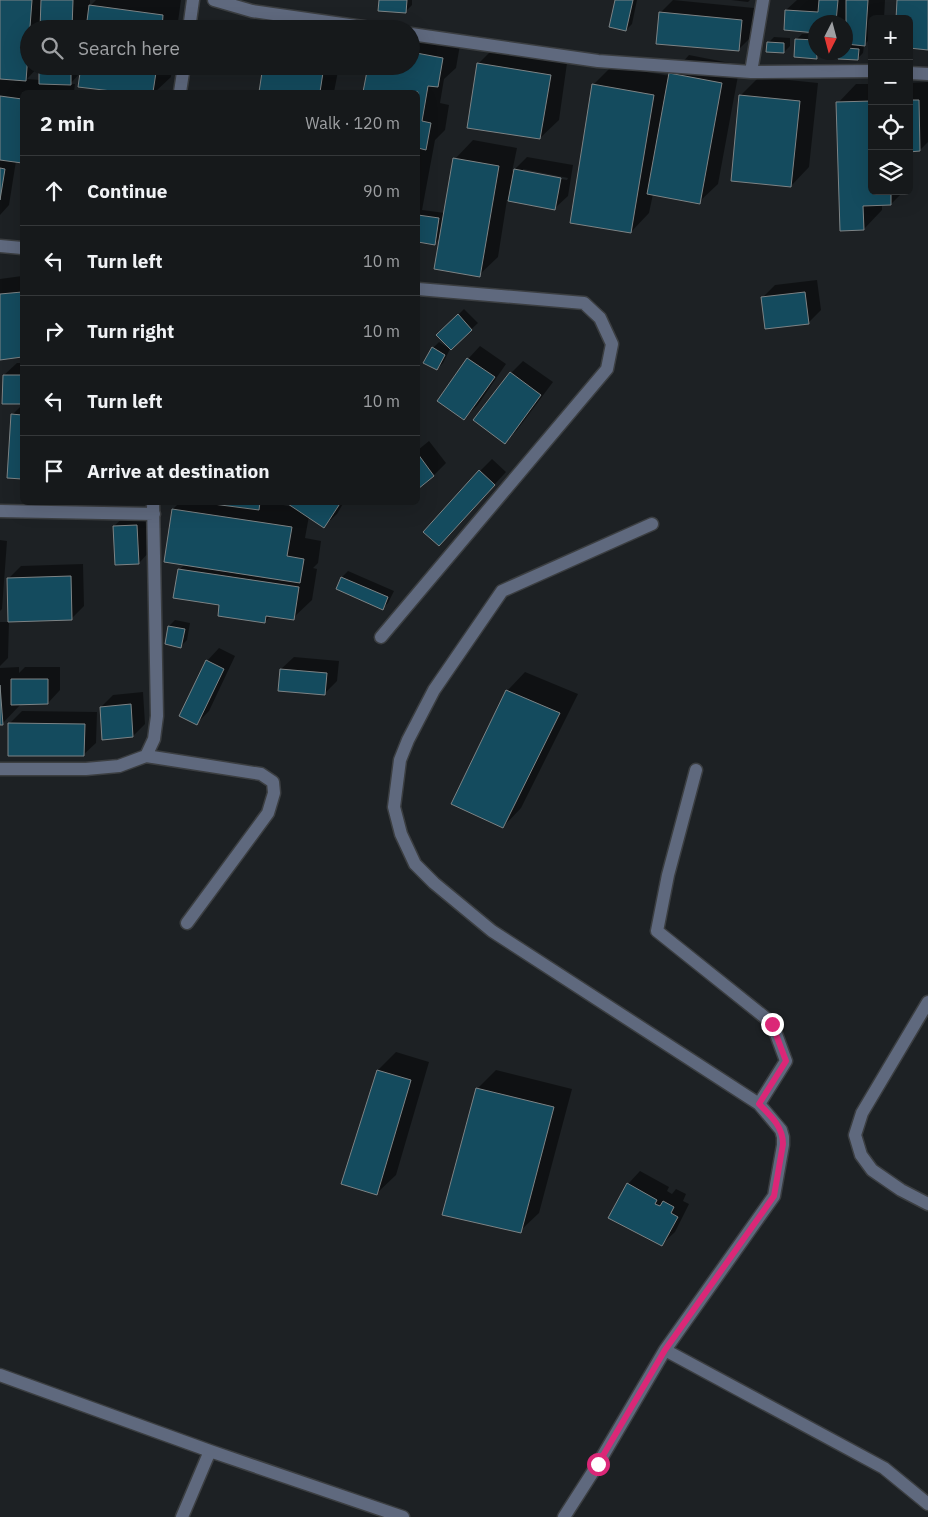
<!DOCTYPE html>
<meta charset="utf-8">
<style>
body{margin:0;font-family:"IBM Plex Sans",sans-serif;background:#1f2224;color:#f1f3f6}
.controls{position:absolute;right:15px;top:15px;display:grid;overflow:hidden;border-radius:8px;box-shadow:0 5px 20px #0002}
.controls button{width:45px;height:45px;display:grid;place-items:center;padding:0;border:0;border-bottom:1px solid #35383a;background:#16191b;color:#f1f3f6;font:25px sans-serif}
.compass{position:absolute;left:808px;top:15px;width:45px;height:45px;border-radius:50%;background:#16191b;box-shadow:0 5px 20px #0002;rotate:186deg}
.stop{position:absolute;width:15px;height:15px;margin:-11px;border:4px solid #db2777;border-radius:50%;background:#fff}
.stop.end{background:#db2777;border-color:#fff;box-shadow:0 1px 5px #0008}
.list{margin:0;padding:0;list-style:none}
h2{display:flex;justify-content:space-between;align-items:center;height:65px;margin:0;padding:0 20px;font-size:21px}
h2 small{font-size:16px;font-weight:400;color:#9ea0a3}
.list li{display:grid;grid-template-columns:32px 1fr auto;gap:15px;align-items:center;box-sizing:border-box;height:70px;padding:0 20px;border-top:1px solid #35383a}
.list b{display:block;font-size:19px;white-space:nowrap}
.list em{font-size:16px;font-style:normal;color:#9ea0a3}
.icon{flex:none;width:28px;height:28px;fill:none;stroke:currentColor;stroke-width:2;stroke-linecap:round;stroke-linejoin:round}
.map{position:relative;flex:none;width:928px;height:1517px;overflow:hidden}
.search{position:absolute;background:#16191b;box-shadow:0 5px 20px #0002;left:20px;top:20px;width:400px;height:55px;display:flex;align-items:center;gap:12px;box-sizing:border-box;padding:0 18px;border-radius:28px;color:#9ea0a3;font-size:19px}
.panel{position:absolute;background:#16191b;box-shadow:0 5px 20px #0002;left:20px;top:90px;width:400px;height:415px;border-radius:8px}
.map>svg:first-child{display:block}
.shadow{fill:#0007;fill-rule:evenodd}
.building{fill:#144b5e;stroke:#7d8385}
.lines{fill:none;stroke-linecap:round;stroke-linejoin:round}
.minor-casing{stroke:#3b3e41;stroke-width:15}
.minor{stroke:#5f697e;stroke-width:12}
.route{stroke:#db2777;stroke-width:6}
</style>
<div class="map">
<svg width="928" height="1517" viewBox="0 0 928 1517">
<rect width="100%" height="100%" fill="#1d2124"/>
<!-- shadow -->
<path class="shadow" d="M0 0H90V6L96 0H181L177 29H29V66H39L27 79 40 80V66H172L171 77 155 92H98L102 89 81 72 70 84H75L74 92H22V161H16L9 205 0 215Z
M380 0H412V5L406 11Z
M616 0H637L632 24 626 30Z
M673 0 754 8 751 37 738 50 660 13Z
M731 0H750L748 2Z
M797 0H885L884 19H872V37L864 45 863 53 857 59 846 52V22H816L786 10Z
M392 27 403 29H389Z
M411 30 461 39 456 68 444 79 440 103 449 105 445 130 435 140 422 210 445 213 455 159 473 140 517 148 512 172 527 157 573 165 568 196 555 208 507 200 498 257 479 275 441 237 435 243 418 241V92H364L369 66H411ZM523 169 568 178 567 180 523 172Z
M802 34H816V52H821L817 57 796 40Z
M774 37 790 38V46L784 52 768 43Z
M497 45 568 56 559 120 540 138 478 64Z
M689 55 740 65 718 184 699 202 653 194 649 213 631 232 593 85 612 66 670 76Z
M265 66H339L334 92H260Z
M759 77 818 83 809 167 791 186 740 96Z
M928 82V142L920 150 909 151V83Z
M856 84H872V191H904L891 204H882V210L864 229 838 103Z
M22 276V356L0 358V279Z
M817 280 821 310 808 323 762 298 775 285Z
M464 309 478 323 450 349 443 363 437 369 433 348 439 342 450 349 438 335Z
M480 346 506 364 477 406 464 418 468 359Z
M523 361 553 382 517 430 505 442 511 373Z
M17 363H22V403H4V375Z
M22 405V478L9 477 12 415Z
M429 441 446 463 434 475 418 487V450Z
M492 459 506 472 451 532 480 471Z
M180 502H266L295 507 291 502H344L337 514 324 526 309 516 305 538 321 541 318 563 313 568 317 569 312 600 293 618 271 615 265 622 221 604 179 570 185 564 173 509Z
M149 513 151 550 139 563 114 526 127 514Z
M0 540 7 541 2 609 0 611Z
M83 564 84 606 71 619 9 621 8 658 0 666V622H9L8 579 21 566Z
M348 571 394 591 388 603 382 609 337 588 342 577Z
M175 620 190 623 187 640 181 646 169 626Z
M219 648 235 656 209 711 197 723 207 661Z
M294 657 339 661 337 681 324 694 281 669Z
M19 667V673L25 667H60V690L48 703 21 704 2 724H0V668Z
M525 672 578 694 521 808 503 827 507 691Z
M143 692 145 724 133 736 101 707 113 695Z
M22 711 97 712 96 743 83 755 9 724Z
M396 1052 429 1062 396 1175 377 1193 343 1183 378 1070Z
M496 1070 572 1089 539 1213 520 1231 477 1089Z
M640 1171 669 1187 667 1191 672 1194 676 1189 686 1194 683 1201 689 1204 675 1232 662 1244 628 1184Z"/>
<!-- building -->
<path class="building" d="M0 0H32L26 81 0 79Z
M41 0H73L72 29H40Z
M379 0H407L406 13 378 11Z
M615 0H633L626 31 609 27Z
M819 0H838L836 22H816V33L784 30 785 10 818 12Z
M846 0H868L865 46 846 44Z
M897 0H928V50L909 48V19H896Z
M89 5 163 15 162 29H86Z
M659 12 742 20 739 51 656 44Z
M795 39 816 40 817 59 794 57Z
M767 42 784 43V53L766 52Z
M846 48 859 49 858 60 838 59V52H846Z
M411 52 443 58 438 87 428 86 422 121 431 123 426 150 418 148V92H363L368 66H411Z
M477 63 551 75 540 139 467 128Z
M39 66H71V85L39 84Z
M81 66H157L153 92H120L78 87Z
M263 66H324L320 92H259Z
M669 73 722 83 700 204 647 194Z
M592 84 654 95 631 233 570 223Z
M739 95 800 101 791 187 731 181Z
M0 96 22 99V163L0 160Z
M909 100H919L920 151 909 152Z
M872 101V191H891V205L863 206 864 230 840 231 836 102Z
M453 158 499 166 480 277 434 269Z
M0 168 5 169 0 200Z
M514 169 561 178 555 210 508 201Z
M418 215 439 218 435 245 418 242Z
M22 292V357L0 360V294Z
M805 292 809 324 765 329 761 297Z
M458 314 472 330 451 350 436 335Z
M432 347 445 355 437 370 423 363Z
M467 358 495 377 464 420 437 401Z
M510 372 541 395 505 444 473 420Z
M3 375H22V404H2Z
M11 414 22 415V479L7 478Z
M418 454 434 476 418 489Z
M479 470 495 485 439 546 423 532Z
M198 502H260L259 510Z
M290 502H341L324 528 288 504Z
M172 509 292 527 287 556 304 559 300 583 164 562Z
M137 525 139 564 115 565 113 526Z
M178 569 299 587 294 620 266 616 265 623 218 616 219 605 173 598Z
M71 576 72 620 8 622 7 578Z
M341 577 388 597 383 610 336 589Z
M168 626 185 629 181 648 165 644Z
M206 660 224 669 197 725 179 716Z
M280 669 327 673 325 695 278 691Z
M11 679H48V704L11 705Z
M0 685 3 725H0Z
M506 690 560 713 503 828 451 804Z
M131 704 133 737 102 740 100 707Z
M8 723 85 724 84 756H8Z
M377 1070 411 1080 377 1195 341 1184Z
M476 1088 554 1107 521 1233 442 1215Z
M627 1183 657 1200 655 1204 660 1206 663 1201 674 1207 671 1213 678 1217 662 1246 608 1218Z"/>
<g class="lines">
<!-- minor casing -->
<g class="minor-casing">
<path id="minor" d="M214 0 252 11 377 29
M189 29 193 0
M411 34 598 61 751 72 872 71
M751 72 763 0
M909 73 928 74
M180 92 184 66
M0 246 22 248
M0 511 154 514
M652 524 502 591 434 690 408 740 400 760 394 807 401 834 415 864 434 883 492 931 759 1104 781 1130 783 1137V1145L774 1196 665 1350 884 1468 928 1504
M381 637 607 369 612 344 600 318 584 303 418 289
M146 756 154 739 157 716 153 502
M0 769H86L119 766 146 756 261 774 273 782 274 793 268 813 187 923
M696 770 668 875 657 931 772 1023 786 1061 759 1104
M928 1002 862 1113 855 1135 861 1155 872 1170 901 1190 928 1204
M0 1375 210 1451 403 1517
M182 1517 210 1451
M564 1517 598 1464 665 1350"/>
</g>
<!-- minor -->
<use href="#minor" class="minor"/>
</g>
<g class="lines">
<!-- route -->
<path class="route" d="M598 1464 665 1350 774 1196 783 1144C783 1127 771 1116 759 1104L786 1061 772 1024"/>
</g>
</svg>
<div class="controls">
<button>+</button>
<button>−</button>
<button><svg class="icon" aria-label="locate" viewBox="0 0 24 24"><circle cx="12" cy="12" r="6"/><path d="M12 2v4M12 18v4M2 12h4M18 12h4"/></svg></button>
<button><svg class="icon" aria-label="layers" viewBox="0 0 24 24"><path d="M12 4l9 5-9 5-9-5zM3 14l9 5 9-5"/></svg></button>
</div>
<svg class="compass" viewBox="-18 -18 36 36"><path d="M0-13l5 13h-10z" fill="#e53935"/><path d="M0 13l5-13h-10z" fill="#9ea0a3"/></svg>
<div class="stop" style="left:598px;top:1464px"></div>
<div class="stop end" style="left:772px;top:1024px"></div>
<div class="search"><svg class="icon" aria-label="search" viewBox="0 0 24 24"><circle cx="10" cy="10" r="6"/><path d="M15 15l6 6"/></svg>Search here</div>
<section class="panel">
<h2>2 min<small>Walk · 120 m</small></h2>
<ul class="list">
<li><svg class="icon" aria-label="ahead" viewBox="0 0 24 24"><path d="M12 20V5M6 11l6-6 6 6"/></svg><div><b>Continue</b></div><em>90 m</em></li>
<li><svg class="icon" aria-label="left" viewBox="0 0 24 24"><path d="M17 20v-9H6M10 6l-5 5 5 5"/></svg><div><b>Turn left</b></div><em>10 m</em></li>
<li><svg class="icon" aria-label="right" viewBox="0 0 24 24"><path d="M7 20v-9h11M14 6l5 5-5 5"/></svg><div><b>Turn right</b></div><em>10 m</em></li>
<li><svg class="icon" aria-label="left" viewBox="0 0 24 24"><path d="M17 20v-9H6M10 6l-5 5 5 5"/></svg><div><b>Turn left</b></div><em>10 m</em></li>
<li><svg class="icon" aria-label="arrive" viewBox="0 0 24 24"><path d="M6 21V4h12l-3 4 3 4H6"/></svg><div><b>Arrive at destination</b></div></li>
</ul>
</section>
</div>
